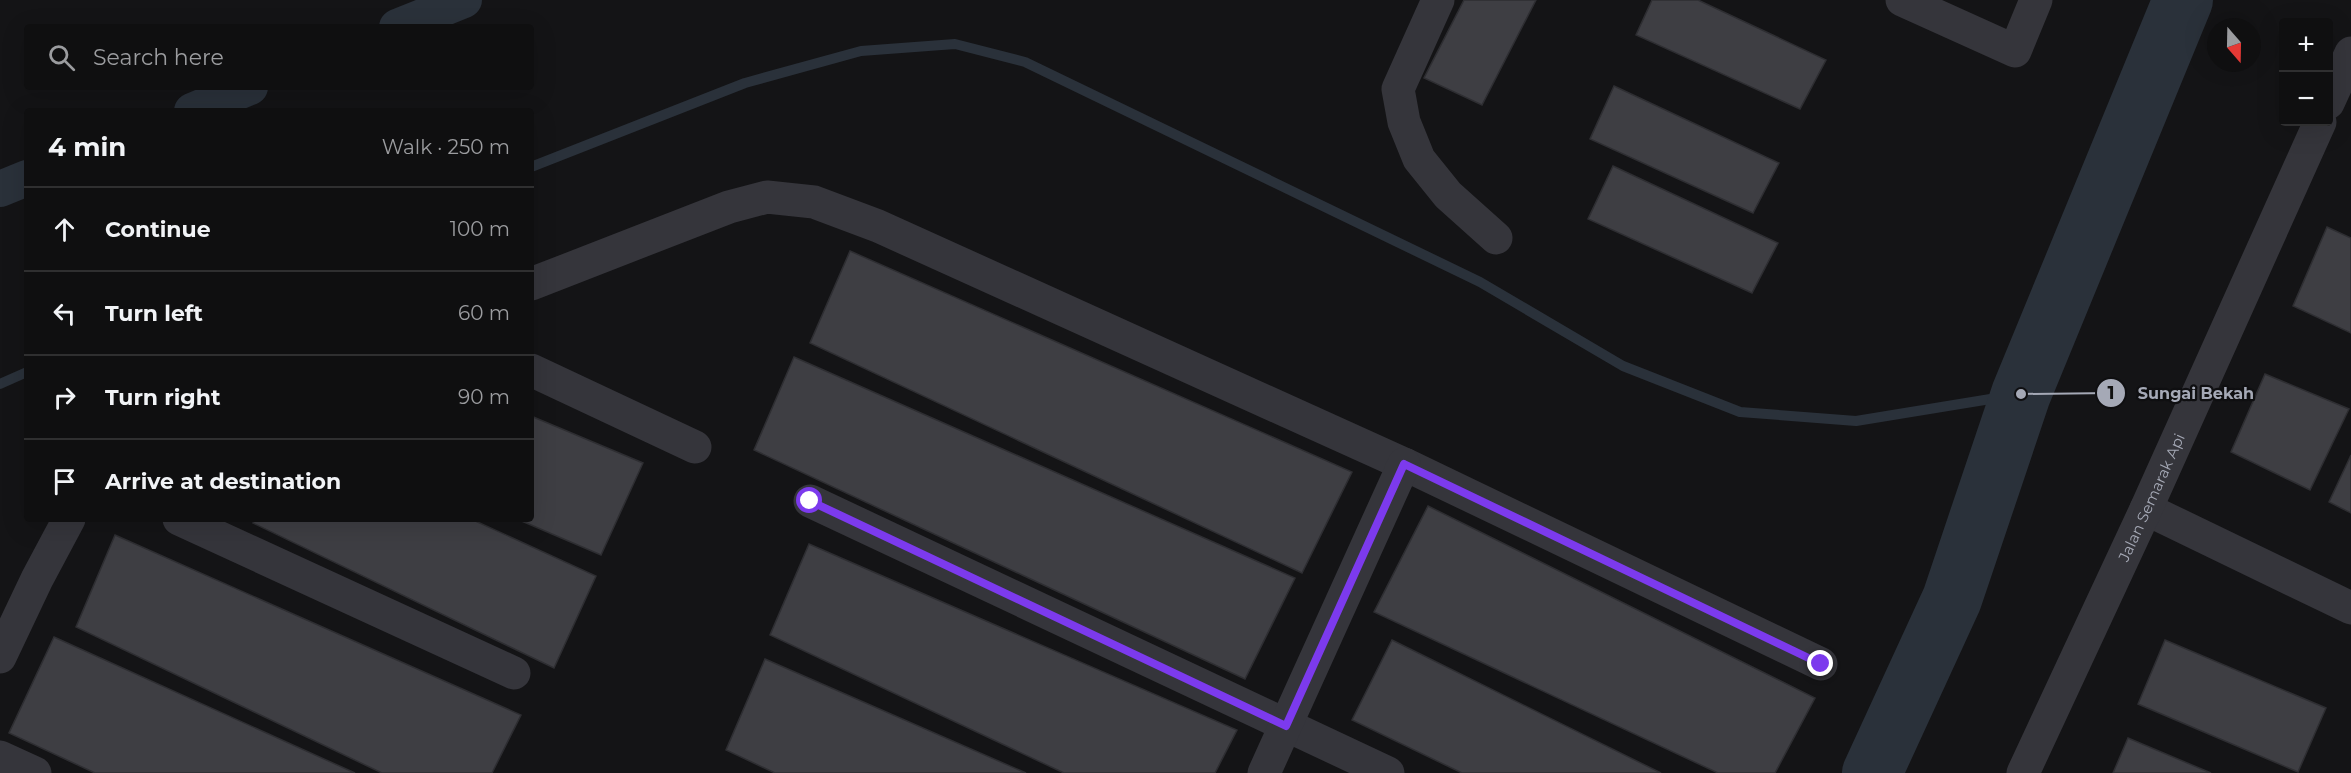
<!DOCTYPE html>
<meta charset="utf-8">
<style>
body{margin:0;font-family:Montserrat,sans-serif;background:#1d1d1e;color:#f1f3f6}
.controls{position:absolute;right:18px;top:18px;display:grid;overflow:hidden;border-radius:6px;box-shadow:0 6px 24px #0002}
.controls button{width:54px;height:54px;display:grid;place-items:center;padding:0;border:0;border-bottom:2px solid #2f2f30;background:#0f0f10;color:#f1f3f6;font:30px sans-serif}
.compass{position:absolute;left:2207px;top:18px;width:54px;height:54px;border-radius:50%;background:#0f0f10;box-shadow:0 6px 24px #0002;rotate:160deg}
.stop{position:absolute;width:18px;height:18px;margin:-14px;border:4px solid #7c3aed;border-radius:50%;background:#fff}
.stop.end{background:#7c3aed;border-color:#fff;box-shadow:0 2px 6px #0008}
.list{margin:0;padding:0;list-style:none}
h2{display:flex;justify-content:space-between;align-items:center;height:78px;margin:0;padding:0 24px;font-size:26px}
h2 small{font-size:20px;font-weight:400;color:#9b9c9f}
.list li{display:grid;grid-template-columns:39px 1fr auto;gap:18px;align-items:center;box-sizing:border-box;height:84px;padding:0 24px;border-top:2px solid #2f2f30}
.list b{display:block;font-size:22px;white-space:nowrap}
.list em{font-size:20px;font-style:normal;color:#9b9c9f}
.icon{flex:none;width:33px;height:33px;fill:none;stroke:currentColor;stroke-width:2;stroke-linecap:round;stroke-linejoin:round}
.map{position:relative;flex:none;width:2351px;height:773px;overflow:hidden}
.search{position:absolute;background:#0f0f10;box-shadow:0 6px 24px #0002;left:24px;top:24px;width:510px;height:66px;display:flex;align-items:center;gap:15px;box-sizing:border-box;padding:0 21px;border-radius:6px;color:#9b9c9f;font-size:22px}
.panel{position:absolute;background:#0f0f10;box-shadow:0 6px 24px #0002;left:24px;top:108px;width:510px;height:414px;border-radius:6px}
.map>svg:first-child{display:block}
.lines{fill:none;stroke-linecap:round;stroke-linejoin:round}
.stream{stroke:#2a313a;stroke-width:10}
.canal{stroke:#2a313a;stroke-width:36}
.river{stroke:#2a313a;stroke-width:60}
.building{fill:#3e3e43;stroke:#2e2e32;stroke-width:1.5}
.minor{stroke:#35353b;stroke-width:33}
.route{stroke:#7c3aed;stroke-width:8}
.labels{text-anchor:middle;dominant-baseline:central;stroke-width:4.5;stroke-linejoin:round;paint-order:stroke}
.street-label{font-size:15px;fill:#a5a9b6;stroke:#0f0f11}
.leader{fill:none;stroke:#a5a9b6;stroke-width:2}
.callout-dot{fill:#a5a9b6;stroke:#0f0f11;stroke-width:2}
.mark-label{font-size:18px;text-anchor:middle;font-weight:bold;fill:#111}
.callout-label{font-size:16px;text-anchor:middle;font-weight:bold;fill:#a5a9b6;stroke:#0f0f11;stroke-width:4.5;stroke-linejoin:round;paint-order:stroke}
</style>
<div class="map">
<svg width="2351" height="773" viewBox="0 0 2351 773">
<rect width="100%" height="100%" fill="#141416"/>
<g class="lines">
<!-- stream -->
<path class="stream" d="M531 167 745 83 861 51 955 44 1025 62 1480 282 1623 366 1740 412 1856 421 2021 394
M0 384 27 372"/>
<!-- canal -->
<path class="canal" d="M397 27 464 0
M192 111 250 87
M0 189 27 178"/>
<!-- river -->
<path class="river" d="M1872 773 1952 599 2021 394 2183 0"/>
</g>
<!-- building -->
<path class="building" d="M1464 0H1536L1482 105 1424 78Z
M1652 0H1698L1826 60 1800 109 1636 35Z
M1614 86 1779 163 1753 213 1590 139Z
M1613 166 1778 243 1752 293 1588 219Z
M2327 227 2351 238V333L2293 306Z
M850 251 1352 472 1302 573 810 343Z
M794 357 1295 578 1245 679 754 450Z
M2265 374 2349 409 2310 490 2231 452Z
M531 416 643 463 601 555 517 519H531Z
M2351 455V513L2329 502Z
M1428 506 1815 698 1775 773H1718L1374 612Z
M255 519H471L596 576 554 668 253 523Z
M115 535 521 715 492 773H382L76 627Z
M809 544 1237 730 1215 773H1064L770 635Z
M54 637 355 773H95L9 733Z
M1392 640 1661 773H1462L1352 720Z
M2165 640 2326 708 2298 772 2138 704Z
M765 659 1026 773H775L726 750Z
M2128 738 2211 773H2113Z"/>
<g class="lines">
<!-- minor -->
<g class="minor">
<path d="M1438 0 1398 89 1404 122 1419 159 1448 195 1496 238"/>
<path d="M1902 0 2015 51 2036 0"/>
<path d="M2328 103 2351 53"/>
<path d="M531 284 729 207 767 197 814 202 878 226 1404 464 1821 664"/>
<path d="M531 370 695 447"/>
<path d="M810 501 1388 773"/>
<path d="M2146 509 2351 608"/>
<path d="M179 519 514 673"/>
<path d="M0 657 37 579 69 519"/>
<path d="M0 757 35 773"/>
<path d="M1264 773 1404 464"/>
<path id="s1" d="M2023 773 2146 509 2320 122"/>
</g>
</g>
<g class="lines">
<!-- route -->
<path class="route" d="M810 501 1286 726 1404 464 1821 664"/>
</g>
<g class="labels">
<!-- street labels -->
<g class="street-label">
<text stroke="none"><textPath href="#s1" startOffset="304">Jalan Semarak Api</textPath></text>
</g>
</g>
<!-- callouts -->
<path class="leader" d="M2021 394L2111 393"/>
<g class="callout-dot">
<circle cx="2021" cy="394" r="6"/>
<circle cx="2111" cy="393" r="15"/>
</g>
<g class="mark-label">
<text x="2111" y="399">1</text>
</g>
<g class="callout-label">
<text x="2196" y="399">Sungai Bekah</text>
</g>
</svg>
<div class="controls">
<button>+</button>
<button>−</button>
</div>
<svg class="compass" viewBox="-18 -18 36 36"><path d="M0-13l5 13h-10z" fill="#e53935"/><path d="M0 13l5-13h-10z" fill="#9b9c9f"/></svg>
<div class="stop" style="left:810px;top:501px"></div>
<div class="stop end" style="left:1821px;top:664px"></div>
<div class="search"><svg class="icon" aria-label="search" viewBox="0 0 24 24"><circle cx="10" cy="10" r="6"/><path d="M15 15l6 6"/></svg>Search here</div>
<section class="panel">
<h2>4 min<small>Walk · 250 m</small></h2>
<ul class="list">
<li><svg class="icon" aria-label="ahead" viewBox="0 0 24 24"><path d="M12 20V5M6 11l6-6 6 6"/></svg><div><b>Continue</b></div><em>100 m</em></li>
<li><svg class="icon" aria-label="left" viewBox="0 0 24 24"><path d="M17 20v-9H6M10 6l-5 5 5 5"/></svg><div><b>Turn left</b></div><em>60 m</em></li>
<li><svg class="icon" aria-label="right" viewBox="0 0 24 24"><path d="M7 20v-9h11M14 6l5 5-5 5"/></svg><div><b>Turn right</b></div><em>90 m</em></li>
<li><svg class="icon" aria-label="arrive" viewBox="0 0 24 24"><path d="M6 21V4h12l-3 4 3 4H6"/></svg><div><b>Arrive at destination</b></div></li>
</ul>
</section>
</div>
